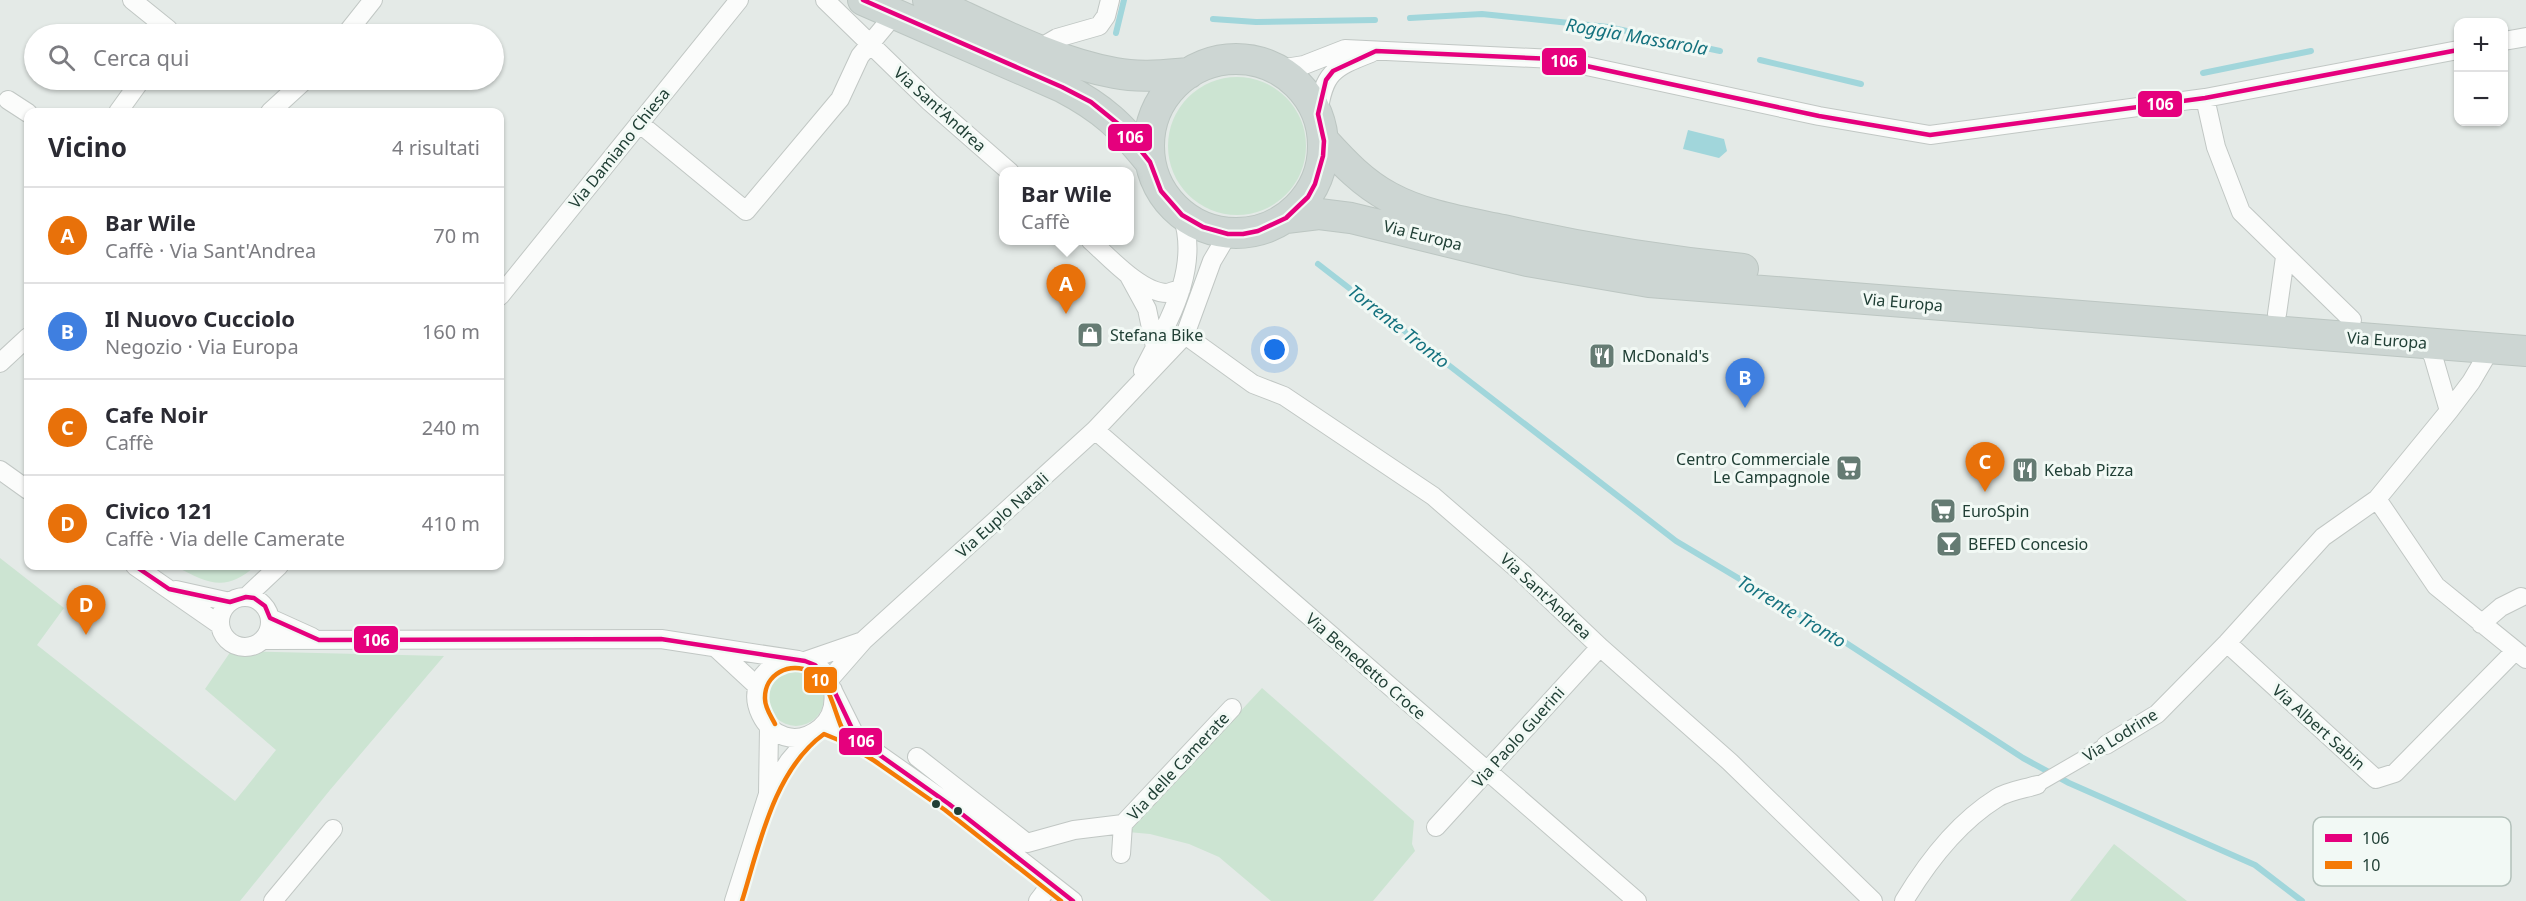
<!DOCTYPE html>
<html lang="it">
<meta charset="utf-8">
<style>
body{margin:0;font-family:"Noto Sans",sans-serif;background:#f2f2f3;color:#2b2b33}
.controls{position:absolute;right:18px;top:18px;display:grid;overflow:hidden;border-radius:12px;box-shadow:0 2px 4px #0004}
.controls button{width:54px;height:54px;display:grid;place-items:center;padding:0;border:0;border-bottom:2px solid #e1e1e2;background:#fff;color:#2b2b33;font:30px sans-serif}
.you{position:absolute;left:1275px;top:350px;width:21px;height:21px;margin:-15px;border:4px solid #fff;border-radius:50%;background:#1a73e8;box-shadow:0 0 0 9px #1a73e833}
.badge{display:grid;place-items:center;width:39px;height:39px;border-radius:50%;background:#657b73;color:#fff;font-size:20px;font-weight:700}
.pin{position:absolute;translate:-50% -50px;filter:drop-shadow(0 2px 3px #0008)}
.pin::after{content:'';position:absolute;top:32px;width:21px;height:18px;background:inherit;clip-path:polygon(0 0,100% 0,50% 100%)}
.popup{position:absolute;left:999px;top:167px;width:135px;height:78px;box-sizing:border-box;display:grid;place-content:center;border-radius:12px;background:#fff;filter:drop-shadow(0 2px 4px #0005);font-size:20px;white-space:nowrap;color:#7c7c81}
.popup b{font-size:22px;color:#2b2b33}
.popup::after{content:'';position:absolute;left:50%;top:100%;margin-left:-12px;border:12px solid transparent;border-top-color:#fff}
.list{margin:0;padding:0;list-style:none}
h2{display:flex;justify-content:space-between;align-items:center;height:78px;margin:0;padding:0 24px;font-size:26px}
h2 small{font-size:20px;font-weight:400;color:#7c7c81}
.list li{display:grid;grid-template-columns:39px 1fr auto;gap:18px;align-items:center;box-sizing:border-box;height:96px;padding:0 24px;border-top:2px solid #e1e1e2}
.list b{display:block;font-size:22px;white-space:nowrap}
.list p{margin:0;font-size:20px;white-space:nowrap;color:#7c7c81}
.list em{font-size:20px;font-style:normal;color:#7c7c81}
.icon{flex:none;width:33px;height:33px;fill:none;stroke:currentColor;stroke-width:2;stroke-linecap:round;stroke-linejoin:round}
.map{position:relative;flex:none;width:2526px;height:901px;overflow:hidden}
.search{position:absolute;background:#fff;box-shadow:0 2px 4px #0004;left:24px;top:24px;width:480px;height:66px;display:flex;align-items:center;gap:15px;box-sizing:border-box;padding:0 21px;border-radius:33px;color:#7c7c81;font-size:22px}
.panel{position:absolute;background:#fff;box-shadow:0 2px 4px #0004;left:24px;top:108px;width:480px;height:462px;border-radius:12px}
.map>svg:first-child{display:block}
.green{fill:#cce4d2}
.water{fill:#a1d6db}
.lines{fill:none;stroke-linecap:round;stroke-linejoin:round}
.stream{stroke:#a1d6db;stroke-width:6}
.pedestrian-casing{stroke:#c1c7c4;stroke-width:16}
.minor-casing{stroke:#c1c7c4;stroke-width:20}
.primary-casing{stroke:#bcc6c2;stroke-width:32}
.pedestrian{stroke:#fbfcfb;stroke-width:14}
.minor{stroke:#fbfcfb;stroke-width:18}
.primary{stroke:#cdd6d3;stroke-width:30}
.bus-1-casing{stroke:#f2f9f5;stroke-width:9}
.bus-2-casing{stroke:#f2f9f5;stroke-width:9}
.bus-1{stroke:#e5007d;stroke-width:4.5}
.bus-2{stroke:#f47a06;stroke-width:4.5}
.bus-dot{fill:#203f35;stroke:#f2f9f5;stroke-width:2}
.labels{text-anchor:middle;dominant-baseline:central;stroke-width:6;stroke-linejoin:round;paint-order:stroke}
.street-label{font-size:16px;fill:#203f35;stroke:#f2f9f5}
.poi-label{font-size:16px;fill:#203f35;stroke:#f2f9f5;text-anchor:start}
.water-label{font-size:18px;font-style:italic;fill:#15727f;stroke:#f2f9f5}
.key{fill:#f2f9f5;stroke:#b3c1bb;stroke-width:1.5}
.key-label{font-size:16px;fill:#203f35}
.line-badge{stroke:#f2f9f5;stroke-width:2}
.badge-label{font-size:16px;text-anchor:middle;font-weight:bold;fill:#fff}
</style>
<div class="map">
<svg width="2526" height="901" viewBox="0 0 2526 901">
<rect width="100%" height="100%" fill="#e4eae7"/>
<!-- green -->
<path class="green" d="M1168 146a69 69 0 1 1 138 0a69 69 0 1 1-138 0Z
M0 558 64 608 37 645 235 801 276 750 205 689 231 651 444 656 330 790 240 901H0Z
M175 566H255C226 593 207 583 175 566Z
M768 698a28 28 0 1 1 56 0a28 28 0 1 1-56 0Z
M1262 688 1414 821 1412 844 1415 851 1373 901H1271L1219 857 1189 844 1150 834 1128 832Z
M2114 844 2187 901H2070Z"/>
<!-- water -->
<path class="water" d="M1688 130 1724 139 1727 151 1719 158 1683 149Z"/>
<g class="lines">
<!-- stream -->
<path class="stream" d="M1410 18 1482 14 1608 27 1720 51
M1213 19 1256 22 1375 20
M1116 33 1124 0
M1760 60 1861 84
M2203 73 2311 51
M1318 264 1676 541 1837 637 2023 758 2069 783 2255 865 2302 901"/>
<!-- pedestrian casing -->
<g class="pedestrian-casing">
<path id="pedestrian" d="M2037 785 2106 745"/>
</g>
<!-- minor casing -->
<g class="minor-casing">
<path id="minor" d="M132 0 168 29 166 34
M825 0 930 102 1010 172
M346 34 373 0
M2504 41 2526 37
M1038 49 1057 38 1099 26 1106 16 1110 0
M1279 69 1304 65 1345 49 1554 59 1819 116 1930 135 2205 98 2458 50
M2205 98 2216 147 2241 212 2352 320
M8 100 28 113
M118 112 141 80
M270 112 305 80
M1318 114C1324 73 1332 68 1371 53
M639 123 746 211 840 99 860 56 894 15
M1090 240C1108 256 1141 293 1167 293 1171 292 1176 290 1181 289
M1129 276 1147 309 1155 347
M500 296 739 0
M2277 314 2285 257
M1185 335 1253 384 1284 396 1433 496 1522 573 1600 647 1730 762 1873 901
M2425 343 2433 356 2449 411
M0 363 28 337
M1143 371C1167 323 1201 270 1182 215
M1095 430 1637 901
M0 470 28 490
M2377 499 2436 586 2526 659
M135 566 220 625
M176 590 230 602
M246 597 279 566
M220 622a25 25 0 1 1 50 0a25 25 0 1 1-50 0Z
M270 618 312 637
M2481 624 2501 607 2521 597
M262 640 661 639 798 660 815 665 823 671 857 739
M2227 643 2376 779 2395 773 2515 651
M717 649 758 687
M790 660C722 675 770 768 820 728 832 718 835 704 833 690
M805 661 860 642
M829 680 864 640 1095 430 1185 335 1212 261 1228 234
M823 726 857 739 949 804 1073 901
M2106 745 2157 714 2227 643 2323 537 2377 499 2449 411 2471 382 2491 348
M917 757 1027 843 1074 830 1123 824 1232 708
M768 794 769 728
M1436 827 1600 647
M1121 854 1123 824
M273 901 333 829
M734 901 768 794 789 761 813 733
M1038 901 1051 884
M1904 901C1928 861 1957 823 1997 798 2008 791 2024 789 2037 785"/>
</g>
<!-- primary casing -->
<g class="primary-casing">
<path id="primary" d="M863 0 1062 87C1104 109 1121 126 1150 162
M928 0C988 27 1050 61 1115 73 1140 78 1164 75 1189 73
M1149 146a87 87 0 1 1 174 0a87 87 0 1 1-174 0Z
M1324 141C1344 163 1363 183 1389 197 1424 216 1465 222 1503 230 1583 248 1662 261 1743 269
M1286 218 1319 214 1351 218 1527 261 1649 282 2526 351"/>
</g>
<!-- pedestrian -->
<use href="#pedestrian" class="pedestrian"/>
<!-- minor -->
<use href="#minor" class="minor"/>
<!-- primary -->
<use href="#primary" class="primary"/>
<!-- bus-1 casing -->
<g class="bus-1-casing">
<path id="bus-1" d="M863 0 1062 87 1091 102 1122 127 1150 162 1161 191 1182 215 1203 227 1228 234H1243L1258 231 1286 218 1308 197 1315 184 1323 156 1324 141 1318 114 1326 80 1333 71 1376 51 1554 59 1819 116 1930 135 2205 98 2458 50
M135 566 169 589 230 602 246 597 254 598 265 606 270 618 319 640 661 639 805 661 815 665 829 680 857 739 949 804 1073 901"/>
</g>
<!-- bus-2 casing -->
<g class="bus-2-casing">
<path id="bus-2" d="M775 724C771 716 765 708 765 699 764 674 790 661 811 672 835 685 834 724 851 744 858 752 869 757 878 763
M742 901C759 846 774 770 824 734L853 746 945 810 1061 901"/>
</g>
<!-- bus-1 -->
<use href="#bus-1" class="bus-1"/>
<!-- bus-2 -->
<use href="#bus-2" class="bus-2"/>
</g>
<!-- icons -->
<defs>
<g id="shop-square" transform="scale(1.35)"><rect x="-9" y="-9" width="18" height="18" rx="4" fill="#657b73" stroke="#f2f9f5"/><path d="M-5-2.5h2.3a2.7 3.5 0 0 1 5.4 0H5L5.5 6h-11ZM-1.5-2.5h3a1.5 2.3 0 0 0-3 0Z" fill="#fff"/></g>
<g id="restaurant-square" transform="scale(1.35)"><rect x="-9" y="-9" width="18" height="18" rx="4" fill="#657b73" stroke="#f2f9f5"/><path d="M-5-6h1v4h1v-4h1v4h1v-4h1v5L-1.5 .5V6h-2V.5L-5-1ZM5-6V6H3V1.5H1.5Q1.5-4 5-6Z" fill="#fff"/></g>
<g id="supermarket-square" transform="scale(1.35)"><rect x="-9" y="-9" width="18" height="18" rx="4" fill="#657b73" stroke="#f2f9f5"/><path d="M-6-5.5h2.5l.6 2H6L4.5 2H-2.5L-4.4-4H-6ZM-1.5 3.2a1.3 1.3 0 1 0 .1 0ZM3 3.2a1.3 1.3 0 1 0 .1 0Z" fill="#fff"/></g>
<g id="bar-square" transform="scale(1.35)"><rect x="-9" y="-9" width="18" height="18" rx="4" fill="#657b73" stroke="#f2f9f5"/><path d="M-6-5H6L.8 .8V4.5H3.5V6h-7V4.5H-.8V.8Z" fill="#fff"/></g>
</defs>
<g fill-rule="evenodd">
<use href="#shop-square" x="1090" y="335"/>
<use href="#restaurant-square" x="1602" y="356"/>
<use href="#supermarket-square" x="1849" y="468"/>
<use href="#restaurant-square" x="2025" y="470"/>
<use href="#supermarket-square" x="1943" y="511"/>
<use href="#bar-square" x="1949" y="544"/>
</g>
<!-- markers -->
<g class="bus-dot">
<circle cx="936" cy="804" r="5"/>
<circle cx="958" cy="811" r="5"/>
</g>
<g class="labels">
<!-- street labels -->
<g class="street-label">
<text transform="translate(940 109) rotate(42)">Via Sant'Andrea</text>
<text transform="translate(619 148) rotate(-51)">Via Damiano Chiesa</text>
<text transform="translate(1423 235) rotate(14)">Via Europa</text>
<text transform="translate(1903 302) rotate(5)">Via Europa</text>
<text transform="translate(2387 340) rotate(4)">Via Europa</text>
<text transform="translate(1002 515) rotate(-42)">Via Euplo Natali</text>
<text transform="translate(1546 596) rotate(43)">Via Sant'Andrea</text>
<text transform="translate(1366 666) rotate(41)">Via Benedetto Croce</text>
<text transform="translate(2319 727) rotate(42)">Via Albert Sabin</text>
<text transform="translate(2120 735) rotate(-32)">Via Lodrine</text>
<text transform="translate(1518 737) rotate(-48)">Via Paolo Guerini</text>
<text transform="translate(1178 766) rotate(-47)">Via delle Camerate</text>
</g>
<!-- poi labels -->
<g class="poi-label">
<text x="1110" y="335">Stefana Bike</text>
<text x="1622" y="356">McDonald's</text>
<text x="1830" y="459" text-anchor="end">Centro Commerciale<tspan x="1830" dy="18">Le Campagnole</tspan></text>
<text x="2044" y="470">Kebab Pizza</text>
<text x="1962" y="511">EuroSpin</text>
<text x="1968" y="544">BEFED Concesio</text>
</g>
<!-- water labels -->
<g class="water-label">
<text transform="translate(1637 36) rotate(10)">Roggia Massarola</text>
<text transform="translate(1399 326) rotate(38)">Torrente Tronto</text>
<text transform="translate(1792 611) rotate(31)">Torrente Tronto</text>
</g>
</g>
<!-- legend -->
<rect x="2313" y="817" width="198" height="69" rx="9" class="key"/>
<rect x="2325" y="834" width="27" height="8" fill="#e5007d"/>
<rect x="2325" y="861" width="27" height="8" fill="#f47a06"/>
<g class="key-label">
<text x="2362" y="844">106</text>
<text x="2362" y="871">10</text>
</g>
<g class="line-badge">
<rect x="1541" y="47" width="46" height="29" rx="6" fill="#e5007d"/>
<rect x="2137" y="90" width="46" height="28" rx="6" fill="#e5007d"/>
<rect x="1107" y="123" width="46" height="29" rx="6" fill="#e5007d"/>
<rect x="353" y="625" width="46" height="29" rx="6" fill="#e5007d"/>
<rect x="803" y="666" width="35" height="28" rx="6" fill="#f47a06"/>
<rect x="838" y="727" width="45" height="29" rx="6" fill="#e5007d"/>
</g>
<g class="badge-label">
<text x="1564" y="67">106</text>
<text x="2160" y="110">106</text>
<text x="1130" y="143">106</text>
<text x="376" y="646">106</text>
<text x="820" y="686">10</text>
<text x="861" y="747">106</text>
</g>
</svg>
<div class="controls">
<button>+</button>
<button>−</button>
</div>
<div class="you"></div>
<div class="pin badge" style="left:1066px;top:314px;background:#e8710a">A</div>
<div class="popup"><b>Bar Wile</b>Caffè</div>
<div class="pin badge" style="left:1745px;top:408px;background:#3f7fe0">B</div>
<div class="pin badge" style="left:1985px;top:492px;background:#e8710a">C</div>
<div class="pin badge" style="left:86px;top:635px;background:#e8710a">D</div>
<div class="search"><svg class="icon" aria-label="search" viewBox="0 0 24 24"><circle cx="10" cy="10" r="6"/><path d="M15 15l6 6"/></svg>Cerca qui</div>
<section class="panel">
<h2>Vicino<small>4 risultati</small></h2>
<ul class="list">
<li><span class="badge" style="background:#e8710a">A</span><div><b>Bar Wile</b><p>Caffè · Via Sant'Andrea</p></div><em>70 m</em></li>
<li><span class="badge" style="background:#3f7fe0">B</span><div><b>Il Nuovo Cucciolo</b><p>Negozio · Via Europa</p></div><em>160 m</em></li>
<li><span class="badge" style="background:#e8710a">C</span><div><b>Cafe Noir</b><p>Caffè</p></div><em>240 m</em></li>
<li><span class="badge" style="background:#e8710a">D</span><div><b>Civico 121</b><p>Caffè · Via delle Camerate</p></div><em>410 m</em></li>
</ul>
</section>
</div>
